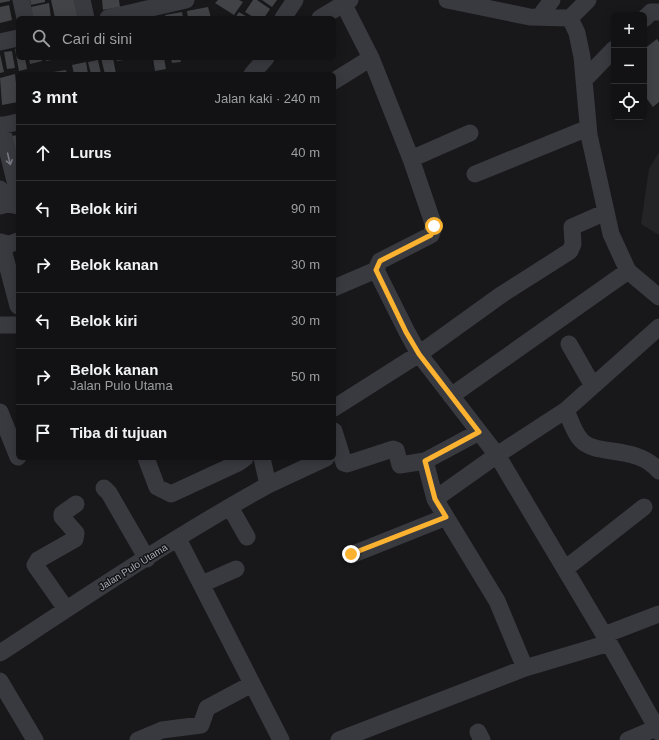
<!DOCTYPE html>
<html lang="id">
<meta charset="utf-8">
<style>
body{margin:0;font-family:Helvetica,sans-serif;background:#1b1b1d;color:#f1f3f6}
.controls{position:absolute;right:12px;top:12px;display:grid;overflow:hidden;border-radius:6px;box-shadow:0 2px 10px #0003}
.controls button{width:36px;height:36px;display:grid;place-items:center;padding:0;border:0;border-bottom:1px solid #313234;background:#121214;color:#f1f3f6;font:20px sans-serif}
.stop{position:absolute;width:12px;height:12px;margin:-9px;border:3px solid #fab230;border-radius:50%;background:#fff}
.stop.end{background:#fab230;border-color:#fff;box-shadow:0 1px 4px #0008}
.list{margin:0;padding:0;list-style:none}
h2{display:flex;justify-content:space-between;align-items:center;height:52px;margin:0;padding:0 16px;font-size:17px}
h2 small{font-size:13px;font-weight:400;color:#9c9ea0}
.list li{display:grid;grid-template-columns:26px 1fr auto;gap:12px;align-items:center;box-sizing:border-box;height:56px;padding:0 16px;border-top:1px solid #313234}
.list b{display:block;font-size:15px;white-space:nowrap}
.list p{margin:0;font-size:13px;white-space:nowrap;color:#9c9ea0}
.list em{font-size:13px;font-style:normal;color:#9c9ea0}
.icon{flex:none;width:22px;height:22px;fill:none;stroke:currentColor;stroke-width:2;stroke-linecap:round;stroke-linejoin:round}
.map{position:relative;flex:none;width:659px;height:740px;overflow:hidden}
.search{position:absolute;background:#121214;box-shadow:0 2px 10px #0003;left:16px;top:16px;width:320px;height:44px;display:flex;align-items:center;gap:10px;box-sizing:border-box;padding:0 14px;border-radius:6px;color:#9c9ea0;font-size:15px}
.panel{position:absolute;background:#121214;box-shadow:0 2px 10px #0003;left:16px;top:72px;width:320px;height:388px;border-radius:6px}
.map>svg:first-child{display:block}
.built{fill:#242427}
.building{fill:#424347}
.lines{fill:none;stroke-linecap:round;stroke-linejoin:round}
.minor{stroke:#393a3f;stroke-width:17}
.oneway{stroke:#777a83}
.route{stroke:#fab230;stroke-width:5}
.labels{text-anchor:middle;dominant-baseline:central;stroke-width:3;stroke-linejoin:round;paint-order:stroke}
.street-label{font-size:10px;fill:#aaafba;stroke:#131315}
</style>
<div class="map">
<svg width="659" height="740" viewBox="0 0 659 740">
<rect width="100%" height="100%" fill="#18181a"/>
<!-- built -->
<path class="built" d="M659 152V235L641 224 649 169Z"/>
<!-- building -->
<path class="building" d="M0 0H10V1L0 3Z
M30 0H45V2L31 5Z
M51 0H75L79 16 55 18Z
M102 0H119L120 7 103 10Z
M218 0H239L243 2 234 15 215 3Z
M253 0H257L270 9 264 18H255L245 12Z
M262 0H277L272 7Z
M49 3 51 18H33L31 7Z
M9 5 12 20 0 23V7Z
M208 7 211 18H188L187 11Z
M182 12 183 18H166L165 15Z
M239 12 249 18H235Z
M657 39 659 42V102L653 107 644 95V49Z
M18 48V58H25L27 69 19 71 15 49Z
M12 51 15 68 7 69 4 52Z
M0 54 4 72 0 73Z
M29 58H42V61L30 64Z
M46 58H58V59L46 61Z
M101 58H113L116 74H105Z
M116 58H130L131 59 117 61Z
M153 58H164L166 69 155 71Z
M171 58H180L181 62 172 63Z
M98 60 101 74H91L88 62Z
M86 62 88 74H74L72 65Z
M66 70 67 74H53V72Z
M15 74 18 102 2 105 0 78Z
M18 135V154L14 155 11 136Z"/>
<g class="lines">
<!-- minor -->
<path class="minor" d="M21 0 25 18
M82 0 86 18
M447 0 530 17 570 18 588 0
M343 3 371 58 411 159 434 226 431 235 380 261 376 270 407 332 419 354 497 455 609 643 659 732
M540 16 552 0
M108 18 186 0
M283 18 295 0
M320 18 350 0
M570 18 577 33 582 57 589 135 611 234 628 271 659 297
M644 19 651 12H659
M0 42 18 38
M252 74 266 58
M584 80 614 49
M334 81 371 58
M1 125 18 193
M0 126 18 122
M411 159 470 133
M475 174 588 128
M0 189 4 205
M0 206 8 204 18 206
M0 242 10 244 18 241
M1 242 18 306
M334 288 376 270
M0 325H18
M569 344 593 386
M451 396 628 271
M334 408 419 354 501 295 570 251 573 244 572 227 606 212
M566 410C570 419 574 433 581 440 596 457 636 444 659 471
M0 412 18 457
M334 431 344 463 347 464 393 449 396 450 400 465 425 461
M146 458 157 487 171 494 238 463 245 458
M262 458 268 485 326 458
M104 488 109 493 147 559
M435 499 425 461 479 432
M230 507 247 537
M178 539 281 740
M351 555 446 517
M565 569 644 507
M202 584 236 569
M66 609 35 565 38 560 75 539 76 533 62 517V514L76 504
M604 635 659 614
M609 643 525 668 497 601 435 499 497 455 566 410 659 327
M0 653C88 595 176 536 268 485
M0 681 35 740
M478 732 482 740
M138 740 162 730 201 725 207 708 252 684
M339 740 525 668
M628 740 656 728"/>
</g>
<!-- one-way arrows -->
<defs><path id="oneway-shaft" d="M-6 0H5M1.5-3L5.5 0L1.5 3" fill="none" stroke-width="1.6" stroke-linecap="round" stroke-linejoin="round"/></defs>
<use class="oneway" href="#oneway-shaft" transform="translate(9 159) rotate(76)"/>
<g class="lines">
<!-- route -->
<path class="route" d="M351 554 446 517 435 499 425 461 479 432 419 354 406 332 376 270 380 261 431 235 434 226"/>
</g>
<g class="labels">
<!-- street labels -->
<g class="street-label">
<text transform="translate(133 567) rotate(-32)">Jalan Pulo Utama</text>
</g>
</g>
</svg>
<div class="controls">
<button>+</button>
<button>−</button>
<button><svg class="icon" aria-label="locate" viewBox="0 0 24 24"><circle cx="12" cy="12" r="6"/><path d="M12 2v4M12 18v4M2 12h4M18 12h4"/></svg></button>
</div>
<div class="stop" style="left:434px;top:226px"></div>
<div class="stop end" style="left:351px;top:554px"></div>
<div class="search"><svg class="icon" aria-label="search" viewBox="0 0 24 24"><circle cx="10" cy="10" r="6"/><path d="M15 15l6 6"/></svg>Cari di sini</div>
<section class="panel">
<h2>3 mnt<small>Jalan kaki · 240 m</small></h2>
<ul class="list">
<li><svg class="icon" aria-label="ahead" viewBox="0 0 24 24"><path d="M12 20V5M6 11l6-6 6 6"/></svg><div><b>Lurus</b></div><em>40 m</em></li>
<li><svg class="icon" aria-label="left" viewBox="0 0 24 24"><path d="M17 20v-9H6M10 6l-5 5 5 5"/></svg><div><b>Belok kiri</b></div><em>90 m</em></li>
<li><svg class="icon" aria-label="right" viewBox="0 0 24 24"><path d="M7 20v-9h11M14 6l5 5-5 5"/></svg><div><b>Belok kanan</b></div><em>30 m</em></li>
<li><svg class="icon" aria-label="left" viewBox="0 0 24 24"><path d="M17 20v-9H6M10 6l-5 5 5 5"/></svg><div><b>Belok kiri</b></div><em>30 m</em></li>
<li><svg class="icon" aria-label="right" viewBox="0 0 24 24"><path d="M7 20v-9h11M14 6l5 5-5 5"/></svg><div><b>Belok kanan</b><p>Jalan Pulo Utama</p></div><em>50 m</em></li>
<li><svg class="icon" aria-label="arrive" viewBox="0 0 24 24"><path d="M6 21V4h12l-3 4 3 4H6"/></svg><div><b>Tiba di tujuan</b></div></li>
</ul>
</section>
</div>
